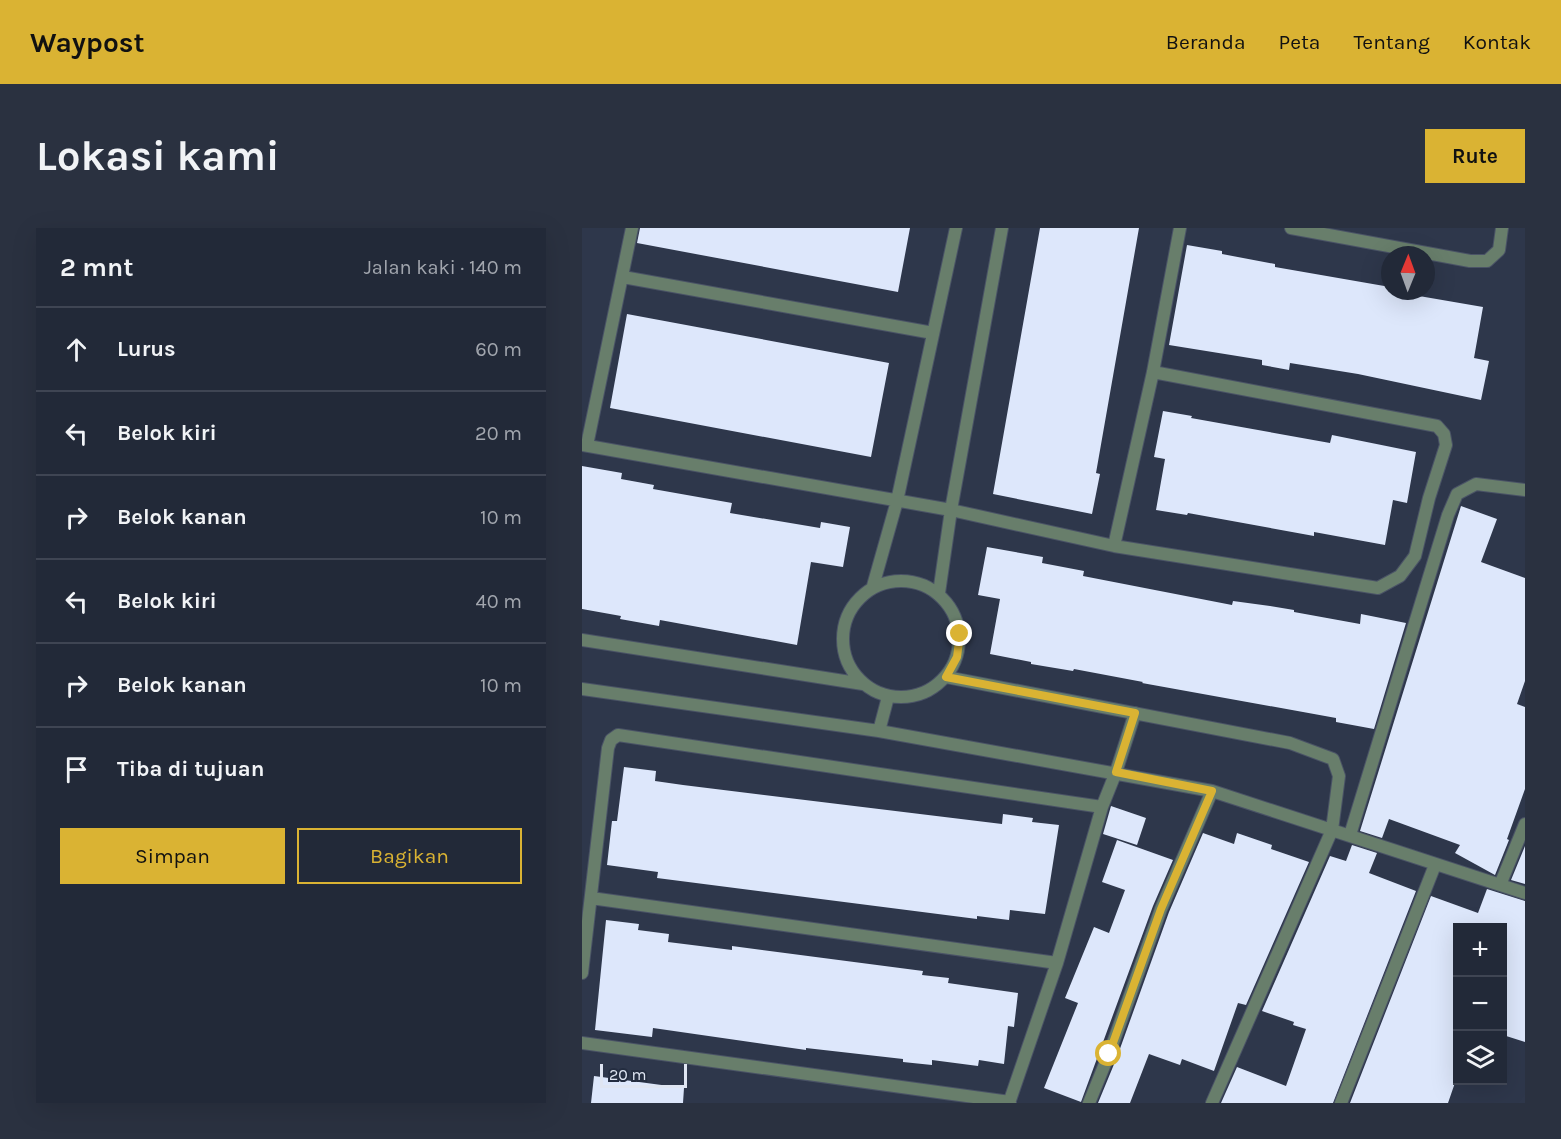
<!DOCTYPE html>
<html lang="id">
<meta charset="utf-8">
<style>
body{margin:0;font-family:Karla,sans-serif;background:#2a3140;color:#f1f3f6}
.controls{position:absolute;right:18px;bottom:18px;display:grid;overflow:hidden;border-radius:0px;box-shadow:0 6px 24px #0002}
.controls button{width:54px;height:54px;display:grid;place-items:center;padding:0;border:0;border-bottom:2px solid #3f4553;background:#222938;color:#f1f3f6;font:30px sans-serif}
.compass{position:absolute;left:799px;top:18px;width:54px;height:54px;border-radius:50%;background:#222938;box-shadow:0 6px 24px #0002;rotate:1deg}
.scale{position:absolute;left:18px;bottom:15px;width:87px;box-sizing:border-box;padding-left:6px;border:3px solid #dfe5f2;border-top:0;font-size:16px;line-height:21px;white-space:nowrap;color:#dfe5f2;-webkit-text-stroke:4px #242d40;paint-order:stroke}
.stop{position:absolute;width:18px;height:18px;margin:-14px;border:4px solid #dab333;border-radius:50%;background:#fff}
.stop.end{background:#dab333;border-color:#fff;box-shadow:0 2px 6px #0008}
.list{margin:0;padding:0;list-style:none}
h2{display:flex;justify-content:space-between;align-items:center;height:78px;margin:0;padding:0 24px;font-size:26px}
h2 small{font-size:20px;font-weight:400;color:#a2a6ae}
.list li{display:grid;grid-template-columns:39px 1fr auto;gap:18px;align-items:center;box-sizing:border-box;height:84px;padding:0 24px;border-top:2px solid #3f4553}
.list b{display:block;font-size:22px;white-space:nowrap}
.list em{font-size:20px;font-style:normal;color:#a2a6ae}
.actions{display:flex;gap:12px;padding:18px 24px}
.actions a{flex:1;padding:14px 0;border:2px solid #dab333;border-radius:0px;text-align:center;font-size:21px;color:#dab333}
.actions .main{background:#dab333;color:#111}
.icon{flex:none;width:33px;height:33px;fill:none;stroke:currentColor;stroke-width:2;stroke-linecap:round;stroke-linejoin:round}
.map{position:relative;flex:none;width:943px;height:875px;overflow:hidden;border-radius:0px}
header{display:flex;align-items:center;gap:36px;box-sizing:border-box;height:84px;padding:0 30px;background:#dab333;color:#111}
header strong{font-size:28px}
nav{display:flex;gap:33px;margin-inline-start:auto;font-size:21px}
.intro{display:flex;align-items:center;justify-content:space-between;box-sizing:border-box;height:144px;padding:0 36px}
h1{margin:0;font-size:42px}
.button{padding:15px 27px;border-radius:0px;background:#dab333;color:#111;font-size:21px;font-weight:700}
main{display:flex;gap:36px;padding:0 36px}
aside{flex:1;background:#222938;border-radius:0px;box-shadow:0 6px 24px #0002}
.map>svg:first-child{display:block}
.building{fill:#dde7fb}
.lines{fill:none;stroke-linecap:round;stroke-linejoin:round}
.minor-casing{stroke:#4a5366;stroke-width:14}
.minor{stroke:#687e6b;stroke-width:12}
.route{stroke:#dab333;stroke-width:8}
</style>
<header>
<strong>Waypost</strong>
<nav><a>Beranda</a><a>Peta</a><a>Tentang</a><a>Kontak</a></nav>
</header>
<div class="intro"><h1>Lokasi kami</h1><a class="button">Rute</a></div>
<main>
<aside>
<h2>2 mnt<small>Jalan kaki · 140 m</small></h2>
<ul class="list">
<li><svg class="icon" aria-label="ahead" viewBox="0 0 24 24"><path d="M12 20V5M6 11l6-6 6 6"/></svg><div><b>Lurus</b></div><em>60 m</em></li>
<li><svg class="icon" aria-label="left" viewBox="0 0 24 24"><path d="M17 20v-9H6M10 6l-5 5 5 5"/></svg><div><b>Belok kiri</b></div><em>20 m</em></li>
<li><svg class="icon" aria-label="right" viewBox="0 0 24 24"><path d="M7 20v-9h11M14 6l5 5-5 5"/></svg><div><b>Belok kanan</b></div><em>10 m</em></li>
<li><svg class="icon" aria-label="left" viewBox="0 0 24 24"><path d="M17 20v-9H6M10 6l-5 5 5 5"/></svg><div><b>Belok kiri</b></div><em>40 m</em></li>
<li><svg class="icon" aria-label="right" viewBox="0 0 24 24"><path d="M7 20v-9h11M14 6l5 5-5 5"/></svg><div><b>Belok kanan</b></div><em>10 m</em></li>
<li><svg class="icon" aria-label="arrive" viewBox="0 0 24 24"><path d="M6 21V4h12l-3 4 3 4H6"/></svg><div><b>Tiba di tujuan</b></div></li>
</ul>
<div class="actions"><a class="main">Simpan</a><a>Bagikan</a></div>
</aside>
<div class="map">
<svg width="943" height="875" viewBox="0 0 943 875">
<rect width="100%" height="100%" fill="#2e374b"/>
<!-- building -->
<path class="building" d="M58 0H328L316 64 55 15Z
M458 0H557L514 245 518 246 510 286 411 266Z
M605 17 640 23V26L693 36V39L808 59V63L901 79 892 130 907 133 899 172 776 146 708 135 707 142 680 137V132L587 117Z
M45 86 307 135 289 229 28 180Z
M581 183 610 188 609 190 748 215 750 207 834 224 825 275 811 272 803 317 732 304V308L606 285 605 287 574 282 583 231 572 229Z
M0 238 40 245 39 251 72 257 71 261 150 275 148 285 238 300 239 294 268 299 261 339 229 334 215 417 78 392 77 398 38 391 39 388 0 381Z
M879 278 915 291 899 334 943 350V453L935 476 943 479V561L925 611 927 612 913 647 873 625 878 617 807 591 800 610 778 603Z
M405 319 461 329 460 335 502 343 501 348 650 377 651 373 688 378 712 382V384L778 396 779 386 824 395 792 501 754 494V490L560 455 561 454 492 441 491 443 449 436V434L408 426 418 371 396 367Z
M42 539 74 543 73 553 101 557 420 596 421 586 451 590 450 594 477 597 463 686 428 682 427 692 395 688V691L75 650 76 644 25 637 30 593H35Z
M529 578 564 590 555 617 521 606Z
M621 605 652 616 655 605 690 617 689 621 727 634 664 777 656 775 632 843 600 831 598 837 567 826 548 875H516L535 829 587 684Z
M535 612 591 632 571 678 499 874 462 860 496 775 483 770 512 699 527 705 543 662 520 654Z
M770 617 795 625 787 645 834 663 751 875H639L655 839 704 858 724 801 711 797 712 794 680 783 748 628 764 633Z
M943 618V656L929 652Z
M905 661 943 673V814L921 807V699H876V846L866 875H768L849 668 896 685Z
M24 692 57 696 56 702 87 706 86 714 150 722V718L341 743 340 747 367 750 366 755 436 765 432 799 426 798 422 836 397 832 396 838 350 832V837L321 834V831L224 820V822L71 800 70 809 13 802Z
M12 848 102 860 101 875H9Z"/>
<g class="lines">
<!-- minor casing -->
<g class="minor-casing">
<path id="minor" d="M709 0 888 33H905L917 22 920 0
M41 49 351 105
M0 217 369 282 532 318 796 360 818 348 833 328 847 270 864 217 862 206 855 198 571 144
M5 217 50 0
M532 318 571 144 598 0
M261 411a58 58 0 1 1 116 0a58 58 0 1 1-116 0Z
M291 358 315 273 374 0
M357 365 369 282 420 0
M0 412 281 456
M364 449 708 515 751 531 757 548 750 602 630 875
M0 461 297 503 630 563 943 665
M297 503 306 469
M768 607 866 287 875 266 894 256 943 262
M918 657 943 596
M9 670 475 735
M0 745 26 520 29 512 36 507 520 579
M0 815 428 874
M427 875 475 735 520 579 534 544 553 485
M507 875 527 826 579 681 630 563
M759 875 853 637"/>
</g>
<!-- minor -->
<use href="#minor" class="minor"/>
</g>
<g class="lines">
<!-- route -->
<path class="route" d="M378 406 375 429 364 449 553 485 534 544 630 563 579 681 527 826"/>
</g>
</svg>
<div class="controls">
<button>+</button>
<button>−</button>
<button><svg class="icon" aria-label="layers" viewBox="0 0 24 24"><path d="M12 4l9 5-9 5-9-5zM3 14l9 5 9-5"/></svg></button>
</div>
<svg class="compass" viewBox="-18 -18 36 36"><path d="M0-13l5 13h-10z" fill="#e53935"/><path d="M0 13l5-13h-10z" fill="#a2a6ae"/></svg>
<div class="scale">20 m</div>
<div class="stop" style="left:527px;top:826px"></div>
<div class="stop end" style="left:378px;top:406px"></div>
</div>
</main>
